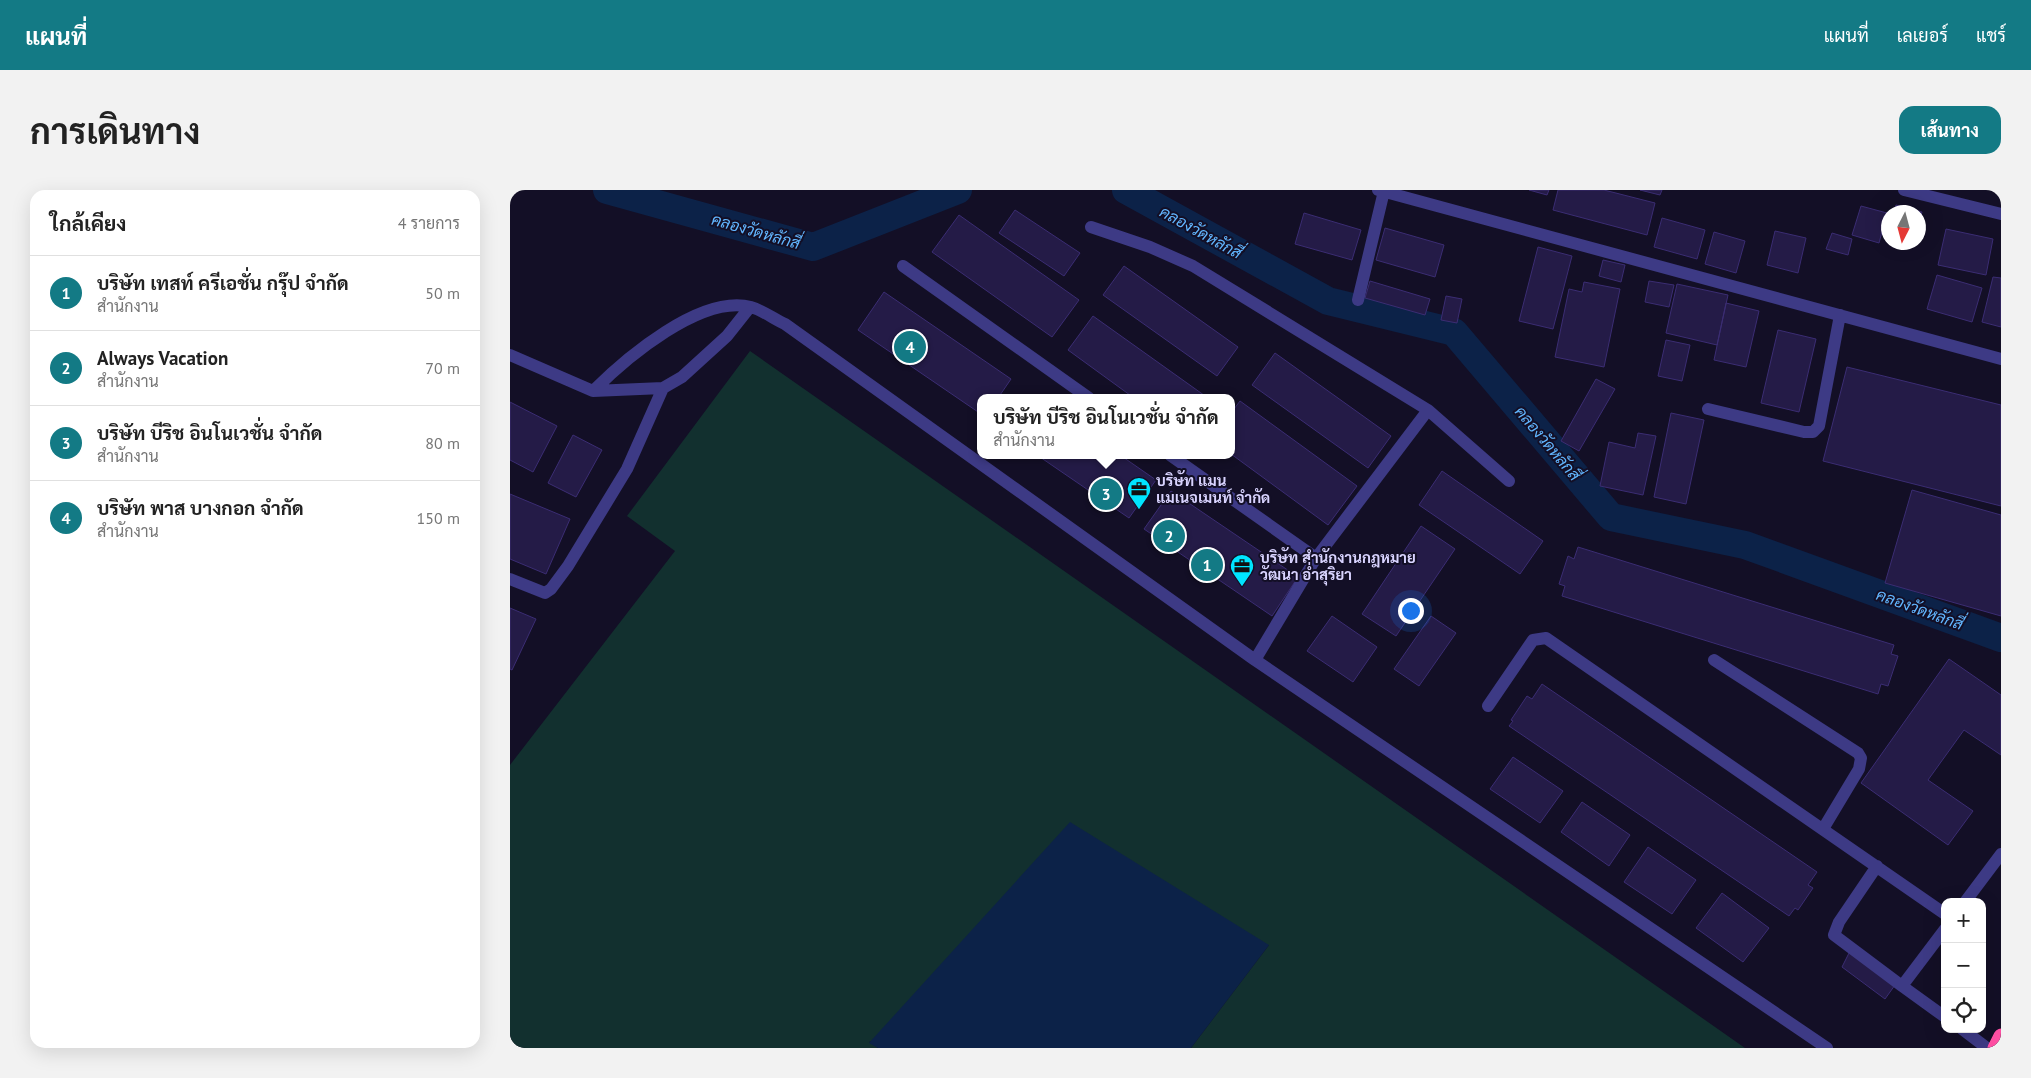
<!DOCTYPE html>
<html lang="th">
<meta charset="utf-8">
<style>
body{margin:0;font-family:"PT Sans",Sarabun,sans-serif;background:#f2f2f2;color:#222}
.controls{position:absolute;right:15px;bottom:15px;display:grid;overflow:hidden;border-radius:10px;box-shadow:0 5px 20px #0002}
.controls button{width:45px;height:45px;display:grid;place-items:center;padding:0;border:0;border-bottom:1px solid #e0e0e0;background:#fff;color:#222;font:25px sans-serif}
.compass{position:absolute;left:1371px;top:15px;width:45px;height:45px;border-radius:50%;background:#fff;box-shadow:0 5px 20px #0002;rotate:186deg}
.you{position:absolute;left:900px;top:420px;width:18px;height:18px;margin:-12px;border:4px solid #fff;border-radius:50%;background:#1a73e8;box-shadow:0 0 0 8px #1a73e833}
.badge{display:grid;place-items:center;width:32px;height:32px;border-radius:50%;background:#137a85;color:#fff;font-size:16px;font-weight:700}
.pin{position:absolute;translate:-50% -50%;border:2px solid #fff;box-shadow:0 1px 5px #0006}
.popup{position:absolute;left:467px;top:204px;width:258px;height:65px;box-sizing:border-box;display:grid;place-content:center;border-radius:10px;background:#fff;filter:drop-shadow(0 1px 4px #0005);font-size:16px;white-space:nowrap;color:#767676}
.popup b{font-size:19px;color:#222}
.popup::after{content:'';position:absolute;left:50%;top:100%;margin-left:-10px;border:10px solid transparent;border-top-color:#fff}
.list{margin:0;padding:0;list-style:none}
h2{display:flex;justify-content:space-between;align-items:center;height:65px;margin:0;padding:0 20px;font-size:21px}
h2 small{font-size:16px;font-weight:400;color:#767676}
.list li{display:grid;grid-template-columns:32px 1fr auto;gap:15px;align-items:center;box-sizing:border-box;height:75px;padding:0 20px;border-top:1px solid #e0e0e0}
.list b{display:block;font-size:19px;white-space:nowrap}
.list p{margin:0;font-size:16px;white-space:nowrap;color:#767676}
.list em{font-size:16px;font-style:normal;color:#767676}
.icon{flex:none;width:28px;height:28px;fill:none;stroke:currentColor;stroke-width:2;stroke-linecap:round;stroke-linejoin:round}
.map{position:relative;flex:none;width:1491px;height:858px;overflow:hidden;border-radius:15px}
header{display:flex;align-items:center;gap:30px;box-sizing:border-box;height:70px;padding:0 25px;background:#137a85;color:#fff}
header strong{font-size:24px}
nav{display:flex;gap:28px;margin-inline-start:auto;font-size:18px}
.intro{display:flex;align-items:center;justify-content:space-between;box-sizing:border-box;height:120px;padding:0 30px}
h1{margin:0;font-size:35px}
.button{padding:12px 22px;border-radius:15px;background:#137a85;color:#fff;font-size:18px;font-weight:700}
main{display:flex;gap:30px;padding:0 30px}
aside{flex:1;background:#fff;border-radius:15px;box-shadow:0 5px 20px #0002}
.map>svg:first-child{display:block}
.green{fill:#12302f}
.water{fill:#0c2248}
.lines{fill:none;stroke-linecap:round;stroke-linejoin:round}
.canal{stroke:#0c2248;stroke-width:28}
.building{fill:#241b47;stroke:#3b2d73}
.minor{stroke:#3d3a85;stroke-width:12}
.highway-bridge{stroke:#ff4fa3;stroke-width:15}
.labels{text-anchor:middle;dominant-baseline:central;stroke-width:4;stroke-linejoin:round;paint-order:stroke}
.poi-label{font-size:15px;font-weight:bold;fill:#d9d4ff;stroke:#130f26;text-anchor:start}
.water-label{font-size:16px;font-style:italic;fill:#62b6ff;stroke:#130f26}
</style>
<header>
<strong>แผนที่</strong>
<nav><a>แผนที่</a><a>เลเยอร์</a><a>แชร์</a></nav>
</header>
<div class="intro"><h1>การเดินทาง</h1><a class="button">เส้นทาง</a></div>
<main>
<aside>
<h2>ใกล้เคียง<small>4 รายการ</small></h2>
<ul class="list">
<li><span class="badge">1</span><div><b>บริษัท เทสท์ ครีเอชั่น กรุ๊ป จำกัด</b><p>สำนักงาน</p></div><em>50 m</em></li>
<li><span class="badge">2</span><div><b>Always Vacation</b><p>สำนักงาน</p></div><em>70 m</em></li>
<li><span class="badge">3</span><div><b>บริษัท บีริช อินโนเวชั่น จำกัด</b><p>สำนักงาน</p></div><em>80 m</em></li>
<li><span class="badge">4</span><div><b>บริษัท พาส บางกอก จำกัด</b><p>สำนักงาน</p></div><em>150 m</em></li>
</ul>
</aside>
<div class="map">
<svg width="1491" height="858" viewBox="0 0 1491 858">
<rect width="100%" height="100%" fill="#130f26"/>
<!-- green -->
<path class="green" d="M240 161 1235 858H681L759 755 359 852 368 858H0V575L165 361 117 326Z"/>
<!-- water -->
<path class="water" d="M560 632 759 755 681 858H368L359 853Z"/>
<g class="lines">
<!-- canal -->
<path class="canal" d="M97 0 303 57 448 0
M616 0 818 111 944 142 1101 327 1235 355 1491 448"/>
</g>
<!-- building -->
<path class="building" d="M1019 0H1039L1037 5Z
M1048 0H1094L1145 13 1137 45 1043 20Z
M1130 0H1152L1150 5Z
M1386 15 1412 22 1408 36V22H1384Z
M1351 16 1377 23 1369 53 1342 45Z
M505 20 570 63 554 86 489 43Z
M794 23 851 40 842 70 785 54Z
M449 25 569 110 542 147 422 62Z
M1152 28 1195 40 1187 69 1144 57Z
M875 38 934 55 925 87 866 70Z
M1436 39 1483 49 1476 85 1428 75Z
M1265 41 1296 48 1288 83 1257 75Z
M1204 42 1235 51 1226 83 1195 74Z
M1322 43 1342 49 1338 65 1316 59Z
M1028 57 1062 66 1043 139 1009 131Z
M1093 70 1115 75 1111 92 1089 86Z
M614 76 728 157 707 186 593 105Z
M1427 85 1472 98 1462 132 1417 119Z
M1483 87 1491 88V137L1472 132Z
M860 91 920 109 915 125 855 108Z
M1139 91 1164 95 1159 117 1135 112Z
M1074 92 1110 99 1094 177 1045 167 1059 99 1072 102Z
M1167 94 1218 105 1207 155 1156 143Z
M374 102 501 189 488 208H471V224L348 140Z
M936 106 952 109 947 133 931 130Z
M1216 113 1249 121 1236 177 1204 170Z
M583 126 698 208H624L558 160Z
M1268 140 1306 149 1289 222 1251 213Z
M1156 150 1180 155 1172 191 1148 186Z
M765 163 881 246 858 278 742 195Z
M1337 177 1491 215V316L1313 271Z
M1086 189 1105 199 1069 261 1051 251Z
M730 211 847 296 818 335 721 264V223Z
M0 212 47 236 23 282 0 270Z
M1161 223 1194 230 1176 314 1144 307Z
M1128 243 1146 246 1133 305 1090 296 1099 252 1125 258Z
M63 245 92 260 66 307 38 293Z
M527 265H610L646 290 619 328Z
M932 281 1033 351 1010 384 909 315Z
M1402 300 1491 325V426L1375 393Z
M661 301 788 387 762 426 634 339Z
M0 304 60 329 36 384 0 369Z
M911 336 945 359 886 446 852 424Z
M1068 357 1384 455 1381 464 1388 466 1378 496 1371 494 1368 504 1052 406 1055 396 1049 394 1058 366 1064 369Z
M0 418 26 429 2 480 0 479Z
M822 426 867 457 843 492 797 461Z
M921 426 946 443 909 496 884 479Z
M1439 469 1491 505V565L1454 540 1418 590 1463 621 1438 655 1351 593Z
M1032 494 1307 682 1298 695 1303 698 1288 720 1285 718 1279 726 999 536 1003 531 1001 530 1017 506 1022 509Z
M1003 567 1053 601 1030 633 980 599Z
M1072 612 1120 645 1099 676 1051 642Z
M1138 657 1186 690 1162 724 1114 692Z
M1212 703 1259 738 1233 772 1186 738Z
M1340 761 1385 795 1375 809 1332 777Z"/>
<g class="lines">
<!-- minor -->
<path class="minor" d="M868 0 1491 169
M1394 0 1491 24
M581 37 640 57 683 76 918 220 999 291
M393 76 579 208
M848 110 874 1
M0 165 83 201 153 198 172 187 217 146 240 117
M83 201C116 168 191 104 241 117 252 120 264 129 275 134L745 470 1317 858
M1198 219 1294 242H1303L1309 236 1330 125
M660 265 806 368
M0 389 35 403 41 399 58 376 117 279 153 198
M745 470 806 368 918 220
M1204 470 1348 563 1351 568 1349 579 1313 639
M978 516 1023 450 1036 448 1435 724
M1367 676 1329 732 1324 745 1392 796
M1455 712 1491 664
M1435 739 1392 796 1435 827
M1452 839 1477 858"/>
<!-- highway-bridge -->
<path class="highway-bridge" d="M1485 858 1491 846"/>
</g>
<!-- icons -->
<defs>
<g id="office-pin" transform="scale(1.25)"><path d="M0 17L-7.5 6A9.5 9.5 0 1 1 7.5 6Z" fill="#00e5ff" stroke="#130f26"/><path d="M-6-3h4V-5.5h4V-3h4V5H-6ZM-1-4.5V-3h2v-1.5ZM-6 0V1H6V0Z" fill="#111"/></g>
</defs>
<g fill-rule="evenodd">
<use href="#office-pin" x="629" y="299"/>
<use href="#office-pin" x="732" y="376"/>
</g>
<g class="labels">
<!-- poi labels -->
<g class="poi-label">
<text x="646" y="290">บริษัท แมน<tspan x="646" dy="17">แมเนจเมนท์ จำกัด</tspan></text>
<text x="750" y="367">บริษัท สำนักงานกฎหมาย<tspan x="750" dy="17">วัฒนา อ่ำสุริยา</tspan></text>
</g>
<!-- water labels -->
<g class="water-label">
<text transform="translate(246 41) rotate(16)">คลองวัดหลักสี่</text>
<text transform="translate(691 42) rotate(29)">คลองวัดหลักสี่</text>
<text transform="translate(1038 253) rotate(50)">คลองวัดหลักสี่</text>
<text transform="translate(1410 419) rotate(20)">คลองวัดหลักสี่</text>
</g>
</g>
</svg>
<div class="controls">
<button>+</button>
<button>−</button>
<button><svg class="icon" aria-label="locate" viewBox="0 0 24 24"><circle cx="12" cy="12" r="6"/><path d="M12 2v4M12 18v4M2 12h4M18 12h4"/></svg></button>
</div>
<svg class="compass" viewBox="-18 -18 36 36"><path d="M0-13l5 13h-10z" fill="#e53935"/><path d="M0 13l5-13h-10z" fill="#767676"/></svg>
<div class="you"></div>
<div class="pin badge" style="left:697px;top:375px">1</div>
<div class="pin badge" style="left:659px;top:346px">2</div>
<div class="pin badge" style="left:596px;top:304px">3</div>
<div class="popup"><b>บริษัท บีริช อินโนเวชั่น จำกัด</b>สำนักงาน</div>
<div class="pin badge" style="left:400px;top:157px">4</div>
</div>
</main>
